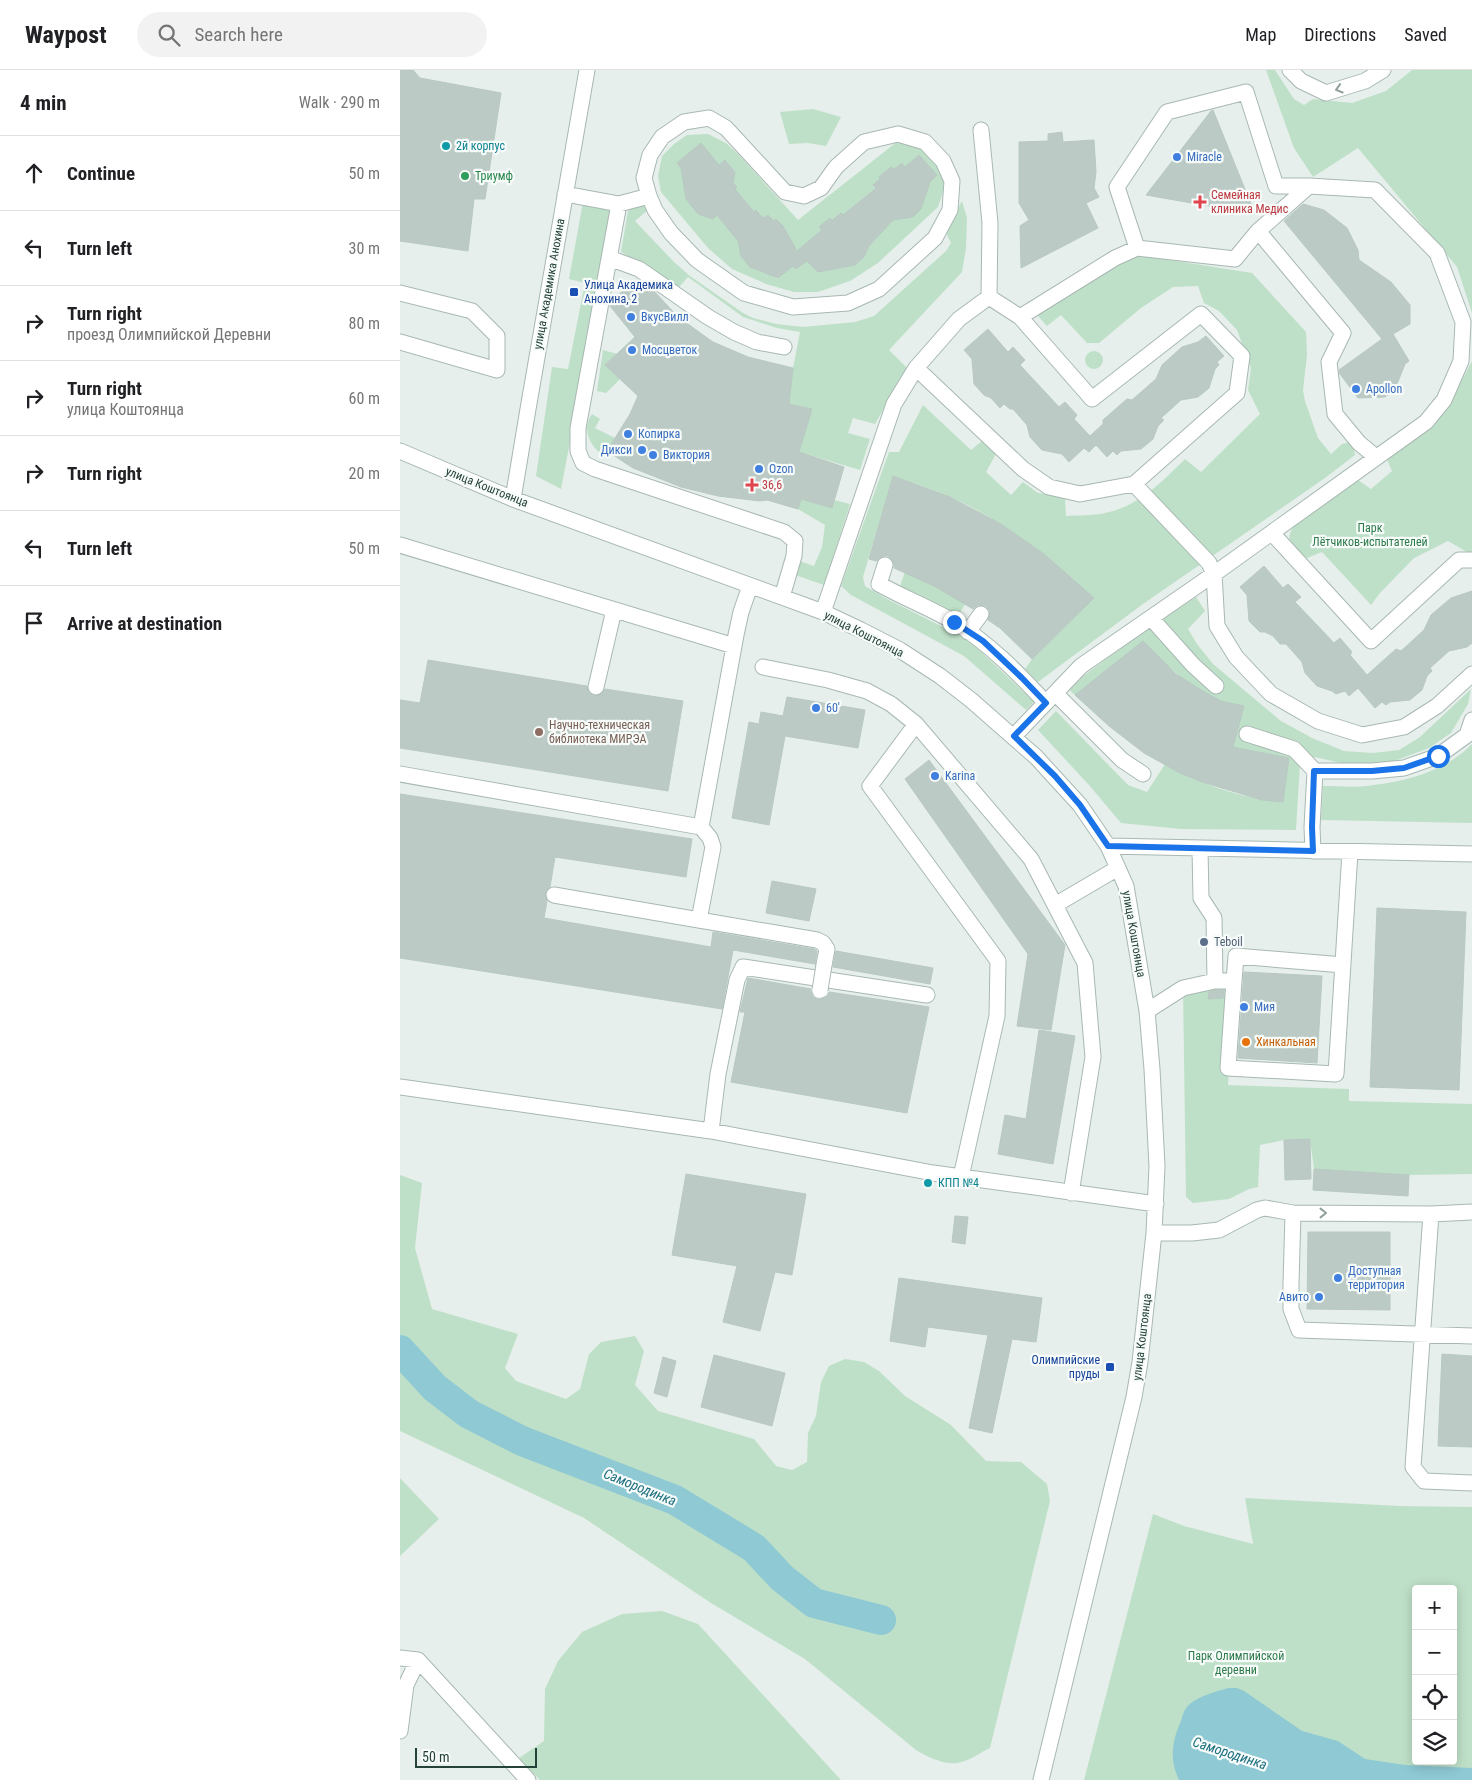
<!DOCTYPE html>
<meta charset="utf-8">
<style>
body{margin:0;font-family:"Roboto Condensed",sans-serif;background:#f2f2f2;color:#202124}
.controls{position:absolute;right:15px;bottom:15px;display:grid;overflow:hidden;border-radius:5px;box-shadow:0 2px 12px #0003}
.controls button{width:45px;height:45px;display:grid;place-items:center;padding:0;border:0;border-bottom:1px solid #e0e0e0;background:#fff;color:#202124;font:25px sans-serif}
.scale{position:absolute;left:15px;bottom:12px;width:122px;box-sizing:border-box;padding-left:5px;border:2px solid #24423a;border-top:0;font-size:14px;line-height:18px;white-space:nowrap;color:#24423a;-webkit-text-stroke:4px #f7fbf9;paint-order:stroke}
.stop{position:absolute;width:15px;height:15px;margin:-11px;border:4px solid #1a73e8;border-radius:50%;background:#fff}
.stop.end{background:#1a73e8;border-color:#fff;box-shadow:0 1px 5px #0008}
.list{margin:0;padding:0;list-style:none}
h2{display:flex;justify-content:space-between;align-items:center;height:65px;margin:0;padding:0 20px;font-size:21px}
h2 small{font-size:16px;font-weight:400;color:#757577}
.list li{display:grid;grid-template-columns:32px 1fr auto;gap:15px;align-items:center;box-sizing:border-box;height:75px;padding:0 20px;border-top:1px solid #e0e0e0}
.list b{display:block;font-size:19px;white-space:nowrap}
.list p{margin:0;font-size:16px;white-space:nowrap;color:#757577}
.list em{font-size:16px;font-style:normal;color:#757577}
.icon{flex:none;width:28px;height:28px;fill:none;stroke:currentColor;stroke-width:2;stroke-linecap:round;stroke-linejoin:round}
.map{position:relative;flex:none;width:1072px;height:1710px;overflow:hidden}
header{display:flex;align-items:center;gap:30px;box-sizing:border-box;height:70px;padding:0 25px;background:#fff;border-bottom:1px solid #e0e0e0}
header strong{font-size:24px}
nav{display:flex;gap:28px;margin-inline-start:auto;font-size:18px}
.search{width:350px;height:45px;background:#f2f2f2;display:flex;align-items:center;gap:12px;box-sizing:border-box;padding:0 18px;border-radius:28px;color:#757577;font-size:19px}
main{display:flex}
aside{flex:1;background:#fff}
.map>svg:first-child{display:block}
.green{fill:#bfe0c8;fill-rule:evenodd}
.water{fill:#8ec9d4}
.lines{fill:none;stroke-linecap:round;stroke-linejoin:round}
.river{stroke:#8ec9d4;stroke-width:30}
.building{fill:#bbcac4;stroke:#b8c9c2}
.minor-casing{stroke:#a8b8b2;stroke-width:17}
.minor{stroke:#fff;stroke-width:15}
.minor-bridge-casing{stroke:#a8b8b2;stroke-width:17;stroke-linecap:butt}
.minor-bridge{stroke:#fff;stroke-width:15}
.oneway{stroke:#92a09c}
.route{stroke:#1a73e8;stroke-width:6}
.culture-dot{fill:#0f9aa8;stroke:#f7fbf9;stroke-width:2}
.shop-dot{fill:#3f7fe0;stroke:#f7fbf9;stroke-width:2}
.leisure-dot{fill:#2e9e5b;stroke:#f7fbf9;stroke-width:2}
.health-dot{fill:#e0444e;stroke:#f7fbf9;stroke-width:2}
.transit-dot{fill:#1a4fb4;stroke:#f7fbf9;stroke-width:2}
.education-dot{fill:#8d6e63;stroke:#f7fbf9;stroke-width:2}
.service-dot{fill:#5c6f8a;stroke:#f7fbf9;stroke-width:2}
.food-dot{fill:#e8710a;stroke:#f7fbf9;stroke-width:2}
.labels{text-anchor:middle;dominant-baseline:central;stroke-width:4.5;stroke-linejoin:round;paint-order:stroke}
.culture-label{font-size:12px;fill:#0d838f;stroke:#f7fbf9;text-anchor:start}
.shop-label{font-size:12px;fill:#366cbe;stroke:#f7fbf9;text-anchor:start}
.leisure-label{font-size:12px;fill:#27864d;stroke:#f7fbf9;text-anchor:start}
.health-label{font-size:12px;fill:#be3a42;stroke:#f7fbf9;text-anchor:start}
.street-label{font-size:12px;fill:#24423a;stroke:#f7fbf9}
.transit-label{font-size:12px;fill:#164399;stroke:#f7fbf9;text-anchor:start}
.park-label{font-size:12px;fill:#2d7a4b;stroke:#f7fbf9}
.education-label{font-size:12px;fill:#785e54;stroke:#f7fbf9;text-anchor:start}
.service-label{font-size:12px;fill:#4e5e75;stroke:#f7fbf9;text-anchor:start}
.food-label{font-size:12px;fill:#c56008;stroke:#f7fbf9;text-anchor:start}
.water-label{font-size:14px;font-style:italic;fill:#1c6f80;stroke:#f7fbf9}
</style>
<header>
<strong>Waypost</strong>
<div class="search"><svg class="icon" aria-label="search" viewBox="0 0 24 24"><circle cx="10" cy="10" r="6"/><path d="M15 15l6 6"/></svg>Search here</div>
<nav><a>Map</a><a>Directions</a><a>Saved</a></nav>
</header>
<main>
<aside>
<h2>4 min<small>Walk · 290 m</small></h2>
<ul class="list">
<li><svg class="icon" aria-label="ahead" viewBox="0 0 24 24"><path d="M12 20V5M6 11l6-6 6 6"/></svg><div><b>Continue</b></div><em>50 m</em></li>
<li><svg class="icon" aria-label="left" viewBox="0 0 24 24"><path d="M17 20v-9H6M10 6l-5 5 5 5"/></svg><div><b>Turn left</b></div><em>30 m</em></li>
<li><svg class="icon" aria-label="right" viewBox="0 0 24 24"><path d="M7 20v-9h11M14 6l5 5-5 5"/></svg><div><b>Turn right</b><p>проезд Олимпийской Деревни</p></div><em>80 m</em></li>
<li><svg class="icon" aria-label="right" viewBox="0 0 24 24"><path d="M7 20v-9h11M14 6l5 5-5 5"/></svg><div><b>Turn right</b><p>улица Коштоянца</p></div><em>60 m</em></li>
<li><svg class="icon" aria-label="right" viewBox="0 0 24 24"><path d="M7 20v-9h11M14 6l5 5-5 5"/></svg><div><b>Turn right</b></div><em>20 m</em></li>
<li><svg class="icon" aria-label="left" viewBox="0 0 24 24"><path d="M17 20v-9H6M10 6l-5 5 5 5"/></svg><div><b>Turn left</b></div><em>50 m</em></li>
<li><svg class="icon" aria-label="arrive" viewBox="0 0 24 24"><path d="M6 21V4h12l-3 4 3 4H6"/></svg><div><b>Arrive at destination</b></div></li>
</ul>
</aside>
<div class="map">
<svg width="1072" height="1710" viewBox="0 0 1072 1710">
<rect width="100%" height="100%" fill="#e6efeb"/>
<!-- green -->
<path class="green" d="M866 0H875L894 29 904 35 913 29 952 33 986 21 1012 0H1072V243L1057 197 958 78 913 107 894 78Z
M413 39 441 47 426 76 408 73 389 74 380 42Z
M308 64 326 73 338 84 398 150 498 71 526 80 540 96 545 116 538 137 478 193 450 211 418 222H394L366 214 332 199 308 178 261 122 258 106 262 86 274 74 287 65ZM301 73 319 95 325 90 335 101 334 106 330 110 337 117 334 120 341 128 342 127 354 142 357 140 363 148 368 145 374 151 376 149 388 164 385 166 400 184 417 169 415 166 422 160 420 157 441 143 443 145 475 118 474 115 480 109 479 107 491 97 494 99 502 93 505 97 537 105 530 112 521 139 512 147 493 150 469 176 464 187 455 195 427 200 425 198 419 203 407 191 396 199 393 196 377 209 370 201 366 203 350 197 341 186 338 171 317 145 313 149 298 144 284 102 277 93Z
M562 131 567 148 566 178 562 202 489 280 507 298 475 354 453 348 448 363 470 369 460 400 399 382 412 339 389 334 393 298 400 262 377 258 343 247 288 207 279 217 221 182 228 141 242 133 248 140 235 151 274 192 290 206 343 243 353 248 376 254 403 257 455 252 474 246 546 181 551 173 545 161Z
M183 132 215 136 161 419 136 406 152 297 168 299 185 213 169 209Z
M732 184 852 203 906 262 907 285 903 320 905 331 918 368 931 384 942 374 950 372 954 378 955 385 925 408 743 534 638 612 625 599 632 589 694 528C655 494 617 461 571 437 547 424 519 415 493 406L463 507 465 516 487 529 559 565 577 578 634 632 626 640 564 586 451 525 441 516 489 382H499L523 335 571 380 583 370 596 384 586 402 611 425 623 412 638 423 665 427 666 446C679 445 693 446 705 443 738 437 763 411 785 389L801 402 860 344 848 320 851 298 837 260 819 241 804 233 798 216 773 217 741 238 699 273H687L661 245 647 256 637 245Z
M203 280 217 284 205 295 220 309 206 323 197 321Z
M685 290a9 9 0 1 1 18 0a9 9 0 1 1-18 0Z
M1072 291V485L1048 471 1014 488 980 523 971 535 922 482 907 488 891 478C888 468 889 462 896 453L958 410 971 419 992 401 986 387 1048 336Z
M192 344 200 349 195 358 215 368 207 388C192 380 180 360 192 344Z
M401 429 431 438 434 430 450 434 424 515 395 505 399 491 414 496 422 477 425 455 398 439Z
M505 502 534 516 565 534 558 546 500 516Z
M796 527 805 541 788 559 797 574 813 594 881 651 912 668 944 681 973 683 999 680 1020 667 1071 619 1068 634 1051 663 1029 678 992 692 946 694 914 687 900 694 896 760 781 759 721 753 689 715 638 660 656 641 728 715 747 722 765 694C800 714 842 729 883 731L889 688 833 677 844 636C836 634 828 633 821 631 790 620 766 594 744 572L675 625 667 618 747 559Z
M1072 674V753L921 750 923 716C940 716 958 718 974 715 1008 711 1047 700 1072 674Z
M834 911 828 1015 949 1019V1031L1072 1034V1104L1009 1105 914 1099 910 1069 884 1070 860 1075 858 1117 849 1119 829 1129 793 1133 786 1127 783 918Z
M0 1105 22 1113 15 1178 32 1239 118 1264 105 1298 116 1311 166 1329 180 1319 189 1284 201 1272 235 1266 244 1281 235 1315 258 1341 354 1369 376 1396 392 1400 407 1392 408 1363 416 1346 421 1312 429 1296 445 1289 464 1292 479 1301 505 1326 551 1355 586 1391 621 1392 647 1414 650 1431 590 1678C581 1682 571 1690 561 1692 547 1697 528 1687 516 1680L405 1589 311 1533 184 1448 0 1361Z
M0 1408 39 1449 0 1486Z
M845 1428 1000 1436 1072 1437V1710H684L753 1444 784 1456 853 1474ZM1016 1519H1053V1691H1016Z
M262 1541 298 1554 441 1710H140L119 1688 144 1671 145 1619 158 1591 182 1562 222 1544Z"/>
<!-- water -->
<path class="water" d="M829 1618H837L844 1621 902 1661 938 1671 965 1689 1005 1695 1072 1698V1710H779C769 1690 772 1671 781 1651 782 1647 784 1640 787 1637 795 1627 817 1621 829 1618Z"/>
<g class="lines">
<!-- river -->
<path class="river" d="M0 1280 35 1318 69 1344 122 1371 275 1430 354 1478 382 1508 414 1533 481 1550"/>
</g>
<!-- building -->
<path class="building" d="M0 0H13L20 8 101 23 85 129H74L68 181 0 171Z
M813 40 855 144 746 125 811 41Z
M662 62 663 72 694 70 696 102 694 118 699 127 686 133 698 158 621 198 620 156 629 150 619 133V72L648 71V64Z
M301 73 319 95 325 90 335 102 333 113 337 117 335 119 354 142 356 140 363 148 368 145 374 151 376 149 383 156 397 181 422 160 419 157 430 148 432 150 441 143 443 145 476 118 473 115 480 109 479 107 491 97 494 99 502 93 505 97 519 85 537 105 530 112 521 139 513 147 493 150 469 176 464 187 455 195 418 202 407 191 396 199 393 196 378 208 350 197 341 186 338 171 317 145 313 149 298 144 286 129 281 98 277 93Z
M903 134 924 140 947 158 958 180 959 190 991 212 1010 235V254L993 264 1009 291 1005 294 995 319 985 327 958 328 940 304 939 300 982 269 884 151Z
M238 210 253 220 278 247 313 272 348 287 393 298 389 334 412 339 399 382 444 397 432 438 401 429 398 439 367 430 360 431 318 426 281 417 233 398 207 381 230 344 238 326 205 295 235 267 210 236 211 230Z
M588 259 608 282 613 277 625 290 620 295 659 337 665 332 677 345 674 349 690 366 703 354V350L727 329 732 330 756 309 762 295 782 277 798 272 806 266 824 286 817 292 819 295 815 299 809 318 798 327 781 330 761 348 764 350 758 356 753 369 741 379 721 381 717 385 713 381 707 387 696 375 689 382 684 378 669 392 662 384 642 380 630 367 627 355 613 339H610L604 334 600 338 591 328 584 325 574 314 572 289 564 280Z
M493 406 550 427 601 454 644 484 694 528 632 589 600 558 588 550 590 541 586 536 578 535 573 539 534 516 494 498V493L488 486H483L476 491 469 489Z
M864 496 883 518 888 514 901 527 895 532 934 573 940 568 952 582 950 585 967 605 996 579 1001 581 1024 560 1031 545 1051 528 1072 521V573L1067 577 1049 581 1030 598 1032 601 1027 606 1022 620 1010 630 990 632 986 635 982 632 975 638 958 618 949 626 945 621 936 624 932 621 917 616 905 603 902 592 886 574H880L873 566 865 562H860L849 551 847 525 840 517Z
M743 571 776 604 801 620 821 631 844 636 833 677 889 688 883 732 862 730 802 712 780 703 744 683 709 656 675 625Z
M28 590 187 616 189 623 194 626 202 624 205 619 283 631 268 721 0 678V630L20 633Z
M387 627 465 640 458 678 385 666 369 755 332 748 349 652 359 654 361 642 383 646Z
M529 690 665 875 651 960 617 956 628 884 505 709Z
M0 724 292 769 286 807 155 787 150 817 145 824 147 831 144 848 311 877 313 862 414 879 417 881 415 894 333 880 322 939 0 888Z
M372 811 416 819 409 851 366 843Z
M977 838 1066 842 1059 1020 970 1017Z
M436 881 533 898 530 914 433 897Z
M844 902 922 906 917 993 838 988Z
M348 908 411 919 414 927 419 929 427 926 429 922 529 937 507 1043 331 1012 345 942H340Z
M816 920H824L823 928 808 929 809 922Z
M639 960 675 966 653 1094 598 1084 605 1045 626 1049Z
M910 1069 911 1109 885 1110 884 1070Z
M914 1099 1009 1105 1008 1126 913 1120Z
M286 1104 406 1124 392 1205 375 1202 360 1261 323 1252 337 1196 272 1185Z
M555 1146 568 1147 565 1174 552 1172Z
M908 1162H990V1240L907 1239Z
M499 1208 642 1228 636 1272 612 1269 592 1363 569 1358 588 1265 528 1257 525 1277 490 1271Z
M1042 1284 1072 1286V1377L1038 1376Z
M314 1285 385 1303 372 1356 301 1337Z
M263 1287 276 1291 267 1327 254 1323Z"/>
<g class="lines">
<!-- minor casing -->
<g class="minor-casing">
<path id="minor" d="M890 0 901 11 926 23 965 11 983 0
M309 48 326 58 385 122 404 126 421 118 436 97 464 72 498 64 525 72 543 91 552 111 550 140 535 168 479 219 448 233 393 237 344 223 297 190 271 163 255 140 249 126 244 108 250 85 262 67 284 52Z
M581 60 590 153 589 227
M165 124 219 134 249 126
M219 134 178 358V381L183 393 195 399 384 462 395 471 394 486 382 527
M737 178 717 117 767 42 846 22 876 116H909
M209 188 239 199 308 247 334 262 357 272 384 277
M0 223 72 241 97 266V300L0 272
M620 247 715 188 737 178 835 189 858 161
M0 381 113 429 423 542 461 560 500 580 540 606 571 630 636 687 680 735 708 776 726 816 747 941 752 999 757 1096 754 1163 740 1292 734 1327 641 1710
M734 414 809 493 814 504 817 556 836 587 871 624 918 651 962 665 1004 657 1037 636 1072 604
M113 429 128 339 187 0
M872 463 971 571 1059 490H1072
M0 475 334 576
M485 495 479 514C504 528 530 538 554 552 589 573 618 603 646 633
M423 542 494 334 516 298 559 249 589 227 620 247 692 329 801 244 842 286 837 323 734 414 680 424 649 417 623 399 516 298
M751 548 793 595 816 616
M568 562 581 544
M363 597 428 610 467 621 491 634 516 654 631 789 685 893 693 987 671 1123
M196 617 214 540
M655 623 722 690 743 704
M516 654 470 716 598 891 597 946 561 1107
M847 664 894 679 915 701
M614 666 681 596 814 504 1026 352 1044 330 1061 291 1063 252 1037 183 975 120 909 116 858 161 943 263 929 292 935 344 959 373 976 387
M0 704 301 757 310 768 313 777 299 850 417 870 423 873 427 879 424 895
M301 757 336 565 341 542 350 516
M708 776 1072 784
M913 781 912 757 915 701H972L1004 698 1038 686 1067 665 1072 650
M154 825 299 850
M655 835 718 798
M815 911H834L828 998 936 1004 950 782
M834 911 836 886 943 895
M747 941 783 918 815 911 814 848 801 828 800 779
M0 1017 311 1061 533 1103 756 1134
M311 1061 318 1004 337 910 343 897 527 925
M893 1143 891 1214V1239L899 1260 1072 1266
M1031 1144 1013 1397 1024 1411 1072 1413
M754 1163H792L819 1160 857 1140 865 1138 893 1143 1031 1144 1072 1142
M0 1588 18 1590 128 1710
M0 1661 6 1615 18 1590"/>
</g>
<!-- minor -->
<use href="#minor" class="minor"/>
<!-- minor-bridge casing -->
<g class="minor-bridge-casing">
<path id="minor-bridge" d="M420 920 424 895"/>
</g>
<!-- minor-bridge -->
<use href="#minor-bridge" class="minor-bridge"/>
</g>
<!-- one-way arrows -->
<defs><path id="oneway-chevron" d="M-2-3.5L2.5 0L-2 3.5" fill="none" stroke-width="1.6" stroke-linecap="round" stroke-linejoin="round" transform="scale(1.25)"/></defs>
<g class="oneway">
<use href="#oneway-chevron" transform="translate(939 19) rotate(163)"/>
<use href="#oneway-chevron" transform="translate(923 1143)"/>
</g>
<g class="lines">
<!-- route -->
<path class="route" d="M554 552 583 571 622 608 646 633 614 666 655 706 680 735 708 776 913 781 912 757 914 701H972L1004 698 1038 686"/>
</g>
<!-- markers -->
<g class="culture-dot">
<circle cx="46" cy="76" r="5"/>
<circle cx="528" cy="1113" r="5"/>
</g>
<g class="shop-dot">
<circle cx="777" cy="87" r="5"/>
<circle cx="231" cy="247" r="5"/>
<circle cx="232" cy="280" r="5"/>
<circle cx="956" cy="319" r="5"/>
<circle cx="228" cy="364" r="5"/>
<circle cx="242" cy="380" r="5"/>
<circle cx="253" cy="385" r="5"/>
<circle cx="359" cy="399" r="5"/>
<circle cx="416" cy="638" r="5"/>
<circle cx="535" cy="706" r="5"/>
<circle cx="844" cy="937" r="5"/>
<circle cx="938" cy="1208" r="5"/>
<circle cx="919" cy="1227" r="5"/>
</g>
<circle class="leisure-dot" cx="65" cy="106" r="5"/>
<g class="health-dot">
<path d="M797.5 124.5h5v5h5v5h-5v5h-5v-5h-5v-5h5z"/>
<path d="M349.5 407.5h5v5h5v5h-5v5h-5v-5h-5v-5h5z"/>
</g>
<g class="transit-dot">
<rect x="169" y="217" width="10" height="10" rx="2.5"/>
<rect x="705" y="1292" width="10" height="10" rx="2.5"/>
</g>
<circle class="education-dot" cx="139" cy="662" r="5"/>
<circle class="service-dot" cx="804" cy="872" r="5"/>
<circle class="food-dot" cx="846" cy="972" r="5"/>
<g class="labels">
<!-- culture labels -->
<g class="culture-label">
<text x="56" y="76">2й корпус</text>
<text x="538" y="1113">КПП №4</text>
</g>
<!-- shop labels -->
<g class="shop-label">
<text x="787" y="87">Miracle</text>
<text x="241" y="247">ВкусВилл</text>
<text x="242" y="280">Мосцветок</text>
<text x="966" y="319">Apollon</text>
<text x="238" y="364">Копирка</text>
<text x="232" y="380" text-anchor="end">Дикси</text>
<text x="263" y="385">Виктория</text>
<text x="369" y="399">Ozon</text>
<text x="426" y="638">60'</text>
<text x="545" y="706">Karina</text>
<text x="854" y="937">Мия</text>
<text x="948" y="1201">Доступная<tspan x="948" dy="14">территория</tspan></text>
<text x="909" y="1227" text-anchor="end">Авито</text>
</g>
<!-- leisure labels -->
<g class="leisure-label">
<text x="75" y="106">Триумф</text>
</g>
<!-- health labels -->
<g class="health-label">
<text x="811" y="125">Семейная<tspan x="811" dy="14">клиника Медис</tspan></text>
<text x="362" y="415">36,6</text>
</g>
<!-- street labels -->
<g class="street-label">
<text transform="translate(149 214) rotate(-80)">улица Академика Анохина</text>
<text transform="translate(87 417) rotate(22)">улица Коштоянца</text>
<text transform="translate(464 564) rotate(27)">улица Коштоянца</text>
<text transform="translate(734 864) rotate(80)">улица Коштоянца</text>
<text transform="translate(742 1267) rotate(-83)">улица Коштоянца</text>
</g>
<!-- transit labels -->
<g class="transit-label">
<text x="184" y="215">Улица Академика<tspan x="184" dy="14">Анохина, 2</tspan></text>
<text x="700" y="1290" text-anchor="end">Олимпийские<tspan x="700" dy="14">пруды</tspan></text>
</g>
<!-- park labels -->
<g class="park-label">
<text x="970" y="458">Парк<tspan x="970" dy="14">Лётчиков-испытателей</tspan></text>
<text x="836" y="1586">Парк Олимпийской<tspan x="836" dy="14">деревни</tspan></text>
</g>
<!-- education labels -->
<g class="education-label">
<text x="149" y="655">Научно-техническая<tspan x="149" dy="14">библиотека МИРЭА</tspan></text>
</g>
<!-- service labels -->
<g class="service-label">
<text x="814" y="872">Teboil</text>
</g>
<!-- food labels -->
<g class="food-label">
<text x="856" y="972">Хинкальная</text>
</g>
<!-- water labels -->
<g class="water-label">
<text transform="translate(240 1417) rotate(22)">Самородинка</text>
<text transform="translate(830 1683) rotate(18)">Самородинка</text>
</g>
</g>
</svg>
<div class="controls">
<button>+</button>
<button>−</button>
<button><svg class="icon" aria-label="locate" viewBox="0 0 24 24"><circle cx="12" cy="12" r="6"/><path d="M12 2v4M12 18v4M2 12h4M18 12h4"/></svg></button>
<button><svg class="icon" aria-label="layers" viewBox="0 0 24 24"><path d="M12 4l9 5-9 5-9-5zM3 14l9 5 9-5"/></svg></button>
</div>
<div class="scale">50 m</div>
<div class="stop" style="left:1038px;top:686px"></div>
<div class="stop end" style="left:554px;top:552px"></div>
</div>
</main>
